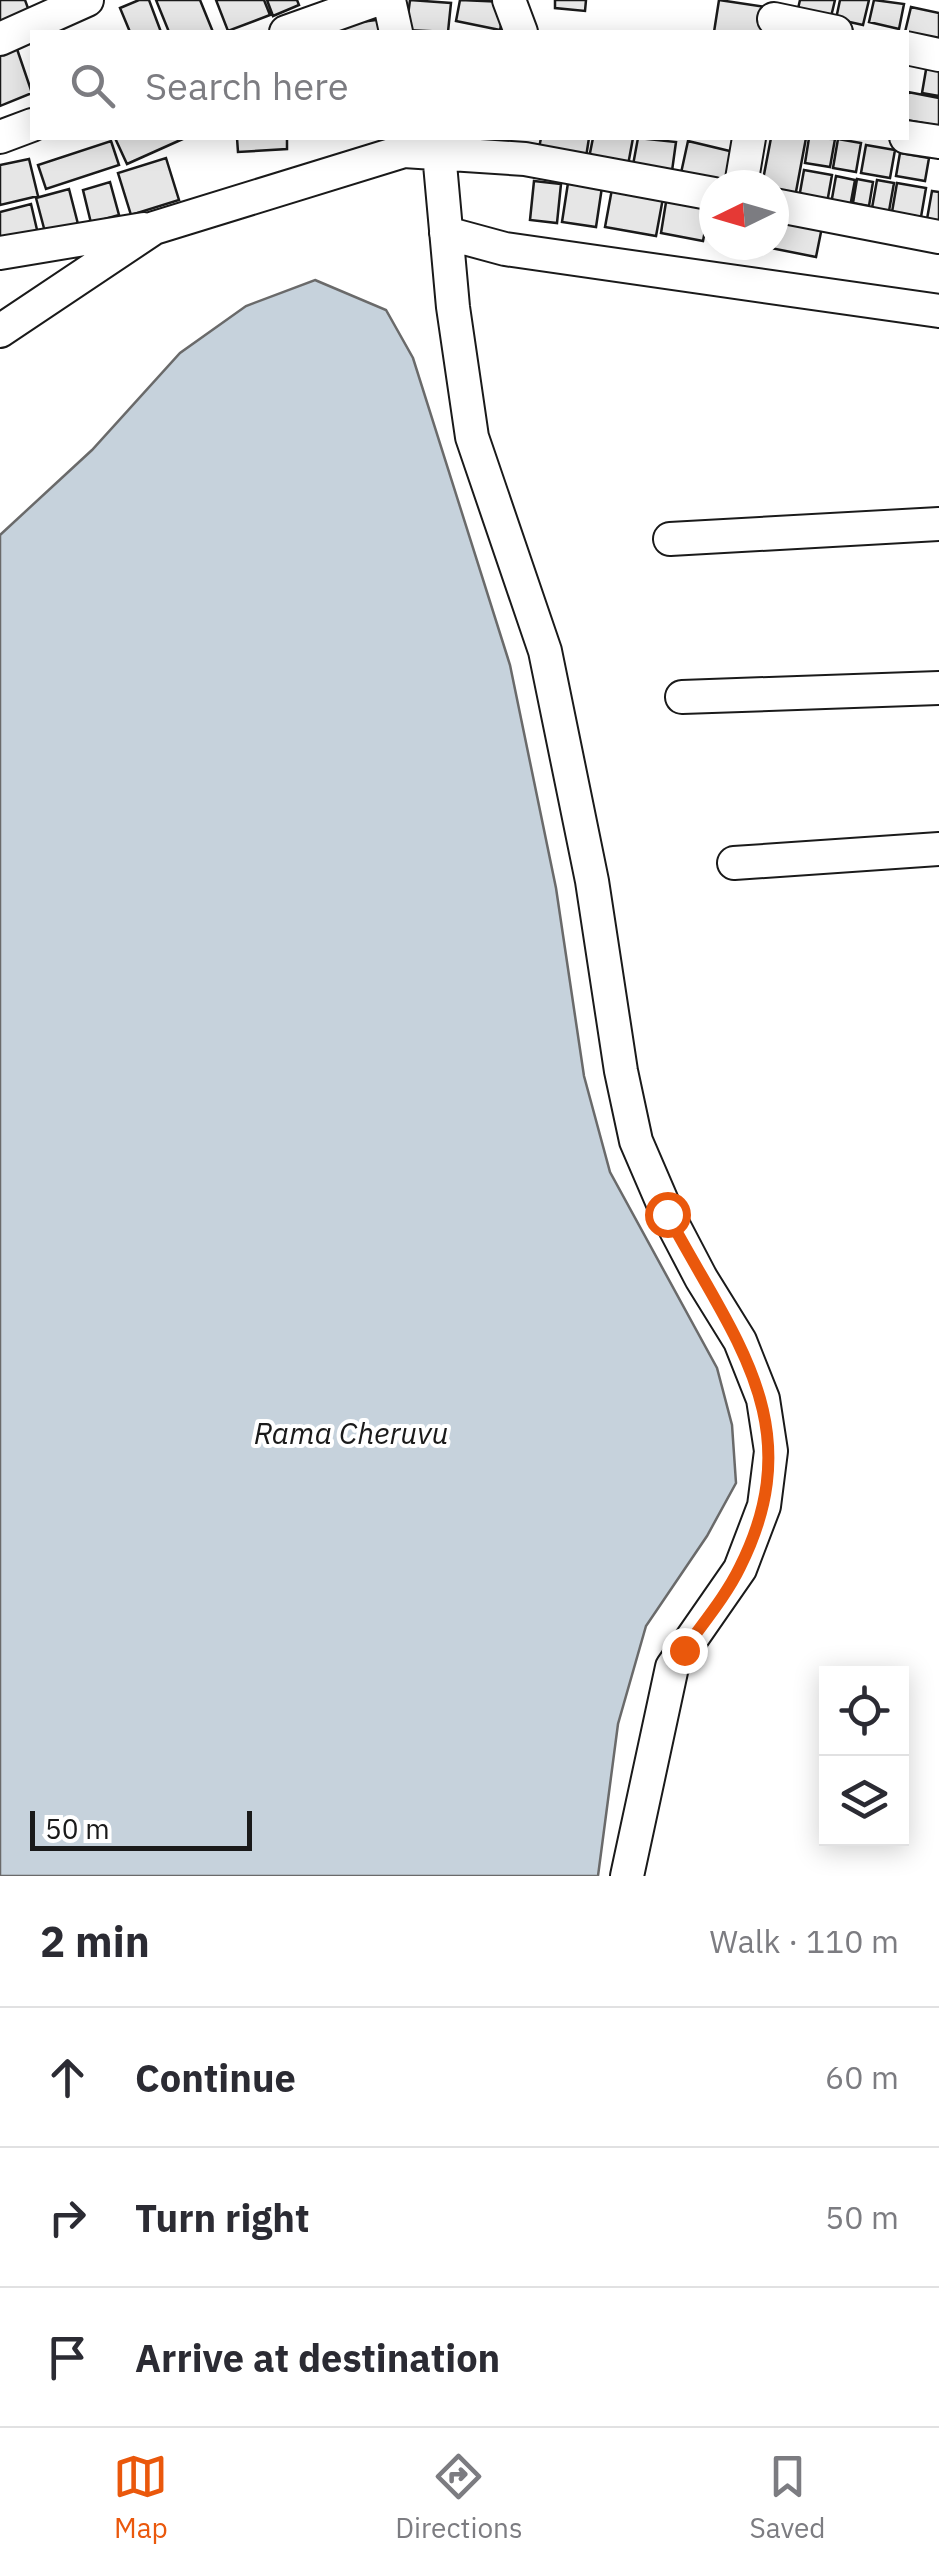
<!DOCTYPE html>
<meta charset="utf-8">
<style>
body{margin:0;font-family:"IBM Plex Sans",sans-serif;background:#f7f7f7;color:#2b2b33}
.controls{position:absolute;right:30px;bottom:30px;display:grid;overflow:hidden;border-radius:0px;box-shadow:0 5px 25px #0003}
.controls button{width:90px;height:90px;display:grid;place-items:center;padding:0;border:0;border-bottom:2px solid #e1e1e2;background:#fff;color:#2b2b33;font:50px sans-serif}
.compass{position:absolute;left:699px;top:170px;width:90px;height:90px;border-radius:50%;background:#fff;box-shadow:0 5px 25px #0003;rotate:265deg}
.scale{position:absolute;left:30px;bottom:25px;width:222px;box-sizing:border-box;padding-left:10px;border:5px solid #1a1a1a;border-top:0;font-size:28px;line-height:35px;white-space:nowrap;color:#1a1a1a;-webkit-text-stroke:8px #fff;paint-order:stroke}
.stop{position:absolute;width:30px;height:30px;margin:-22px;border:8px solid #ea580c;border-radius:50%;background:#fff}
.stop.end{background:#ea580c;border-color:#fff;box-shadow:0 2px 10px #0008}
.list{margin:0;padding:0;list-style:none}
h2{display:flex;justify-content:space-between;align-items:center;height:130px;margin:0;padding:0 40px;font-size:42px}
h2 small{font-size:32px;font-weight:400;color:#7c7c81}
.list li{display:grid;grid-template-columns:65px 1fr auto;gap:30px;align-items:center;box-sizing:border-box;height:140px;padding:0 40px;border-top:2px solid #e1e1e2}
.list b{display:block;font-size:38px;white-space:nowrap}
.list em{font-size:32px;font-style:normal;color:#7c7c81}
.icon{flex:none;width:55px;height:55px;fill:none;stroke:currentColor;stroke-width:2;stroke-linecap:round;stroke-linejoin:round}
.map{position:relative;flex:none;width:939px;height:1876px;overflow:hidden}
.search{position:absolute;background:#fff;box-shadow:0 5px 25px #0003;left:30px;right:30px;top:30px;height:110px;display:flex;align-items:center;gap:25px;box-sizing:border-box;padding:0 35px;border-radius:0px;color:#7c7c81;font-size:38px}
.sheet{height:550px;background:#fff}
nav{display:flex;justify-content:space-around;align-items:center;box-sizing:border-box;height:140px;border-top:2px solid #e1e1e2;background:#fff;font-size:28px;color:#7c7c81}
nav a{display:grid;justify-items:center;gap:5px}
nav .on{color:#ea580c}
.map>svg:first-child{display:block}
.water{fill:#c6d2dc;stroke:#6a6a6a;stroke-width:2.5}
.building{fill:#e6e6e6;stroke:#1a1a1a;stroke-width:2.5}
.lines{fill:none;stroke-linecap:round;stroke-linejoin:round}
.minor-casing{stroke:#1a1a1a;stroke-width:36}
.minor{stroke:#fff;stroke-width:32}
.route{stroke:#ea580c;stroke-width:12}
.labels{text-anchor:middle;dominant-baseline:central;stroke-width:8;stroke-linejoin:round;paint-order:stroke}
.water-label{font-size:30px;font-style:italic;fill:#1a1a1a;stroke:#fff}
</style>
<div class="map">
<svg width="939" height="1876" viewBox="0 0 939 1876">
<rect width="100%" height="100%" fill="#fff"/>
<!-- water -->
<path class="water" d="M315 280 386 310 413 358 510 665 556 888 584 1076 610 1172 717 1368 732 1425 736 1483 707 1536 646 1626 618 1724 598 1876H0V535L92 450 180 353 246 306Z"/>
<!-- building -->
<path class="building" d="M0 0H25L29 11 0 22Z
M139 0H149L161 32H130L120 8Z
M156 0H200L213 32H169Z
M216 0H264L270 15 228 31Z
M267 0H297L299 5 273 16Z
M410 0 451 3 448 32 406 30Z
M460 0 506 2 500 30 456 21Z
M555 0H586L585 11 555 8Z
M719 0 766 7 761 32H714Z
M800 0H835L830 21 797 13Z
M840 0H869L863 25 836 19Z
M874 0 904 4 899 29 869 22Z
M911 7 939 13V41L905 32Z
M383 19 385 32H333L332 26Z
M17 49 32 93 0 106V55Z
M927 64 939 66V96L922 93Z
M908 92 939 98V126L906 120Z
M115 138H185L127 164Z
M237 138H287V149L238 152Z
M541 138H589L586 157 539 148Z
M593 138H633L628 165 589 158Z
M638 138 676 142 672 171 633 165Z
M771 138H806L795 197 774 194V185H762Z
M809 138 835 139 830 167 805 163Z
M838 139 861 143 856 172 833 168Z
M111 141 119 165 46 189 38 165Z
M688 141 738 153 731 185 681 173Z
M866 145 895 150 890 178 861 173Z
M900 153 929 158 925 181 896 176Z
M166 158 179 200 131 215 118 173Z
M29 159 38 196 0 205V165Z
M804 170 832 175 827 203 799 198Z
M836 176 855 180 850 207 831 204Z
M857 179 873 182 869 206 853 203Z
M877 180 894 183 889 211 872 208Z
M534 181 561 184 557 223 530 220Z
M110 182 119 215 91 223 83 190Z
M568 183 602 187 596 227 562 222Z
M897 183 926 188 921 217 892 212Z
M69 189 78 224 45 232 36 198Z
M612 189 663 198 656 236 605 227Z
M932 191 939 192V221L927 219Z
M667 196 710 204 703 241 661 233Z
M31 204 38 234 0 243V212Z
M774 212 823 222 816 257 756 245H774Z"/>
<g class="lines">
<!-- minor casing -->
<g class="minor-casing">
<path id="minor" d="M389 0 396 32
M509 0 521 32
M774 19 836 32
M286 32 376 0
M0 39 87 0
M906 48 939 55
M0 137 32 125
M906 137 939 142
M439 153 453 307 472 437 545 651 592 881 621 1071 636 1141 667 1213 701 1278 740 1341 763 1399 771 1451 764 1506 740 1569 672 1667 627 1876
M741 185 749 138
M774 205 939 237
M446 233 505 249 939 311
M0 253 144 229
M0 331 154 228 404 151 525 159 714 194
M670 539 939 524
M682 697 939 688
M734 863 939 849"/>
</g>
<!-- minor -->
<use href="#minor" class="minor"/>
</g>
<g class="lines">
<!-- route -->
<path class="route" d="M667 1214C732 1337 812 1423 740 1567 726 1596 703 1623 684 1650"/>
</g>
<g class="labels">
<!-- water labels -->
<g class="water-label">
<text x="351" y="1432">Rama Cheruvu</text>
</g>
</g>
</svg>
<div class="controls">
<button><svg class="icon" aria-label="locate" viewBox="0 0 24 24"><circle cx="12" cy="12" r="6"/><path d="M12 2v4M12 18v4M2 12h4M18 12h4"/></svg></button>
<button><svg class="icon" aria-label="layers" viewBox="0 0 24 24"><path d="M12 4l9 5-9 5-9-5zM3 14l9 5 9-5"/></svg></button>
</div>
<svg class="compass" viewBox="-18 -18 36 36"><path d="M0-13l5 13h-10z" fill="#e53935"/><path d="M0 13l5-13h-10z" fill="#7c7c81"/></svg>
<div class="scale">50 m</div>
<div class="stop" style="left:667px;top:1214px"></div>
<div class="stop end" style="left:684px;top:1650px"></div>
<div class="search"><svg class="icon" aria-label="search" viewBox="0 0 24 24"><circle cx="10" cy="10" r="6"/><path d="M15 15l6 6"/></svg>Search here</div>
</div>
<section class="sheet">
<h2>2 min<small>Walk · 110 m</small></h2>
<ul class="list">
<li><svg class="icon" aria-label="ahead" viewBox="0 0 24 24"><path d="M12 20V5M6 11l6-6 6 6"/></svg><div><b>Continue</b></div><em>60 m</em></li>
<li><svg class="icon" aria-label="right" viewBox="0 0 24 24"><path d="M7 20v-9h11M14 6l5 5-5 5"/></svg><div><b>Turn right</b></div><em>50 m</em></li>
<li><svg class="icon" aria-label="arrive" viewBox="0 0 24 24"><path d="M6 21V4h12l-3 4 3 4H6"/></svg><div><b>Arrive at destination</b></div></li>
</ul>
</section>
<nav>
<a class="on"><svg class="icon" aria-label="map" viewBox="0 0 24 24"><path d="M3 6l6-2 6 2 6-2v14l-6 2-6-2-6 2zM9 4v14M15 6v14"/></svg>Map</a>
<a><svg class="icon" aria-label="directions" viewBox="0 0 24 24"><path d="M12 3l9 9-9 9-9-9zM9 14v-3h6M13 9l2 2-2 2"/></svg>Directions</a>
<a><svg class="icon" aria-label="saved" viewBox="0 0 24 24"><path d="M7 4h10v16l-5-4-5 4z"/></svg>Saved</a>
</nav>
